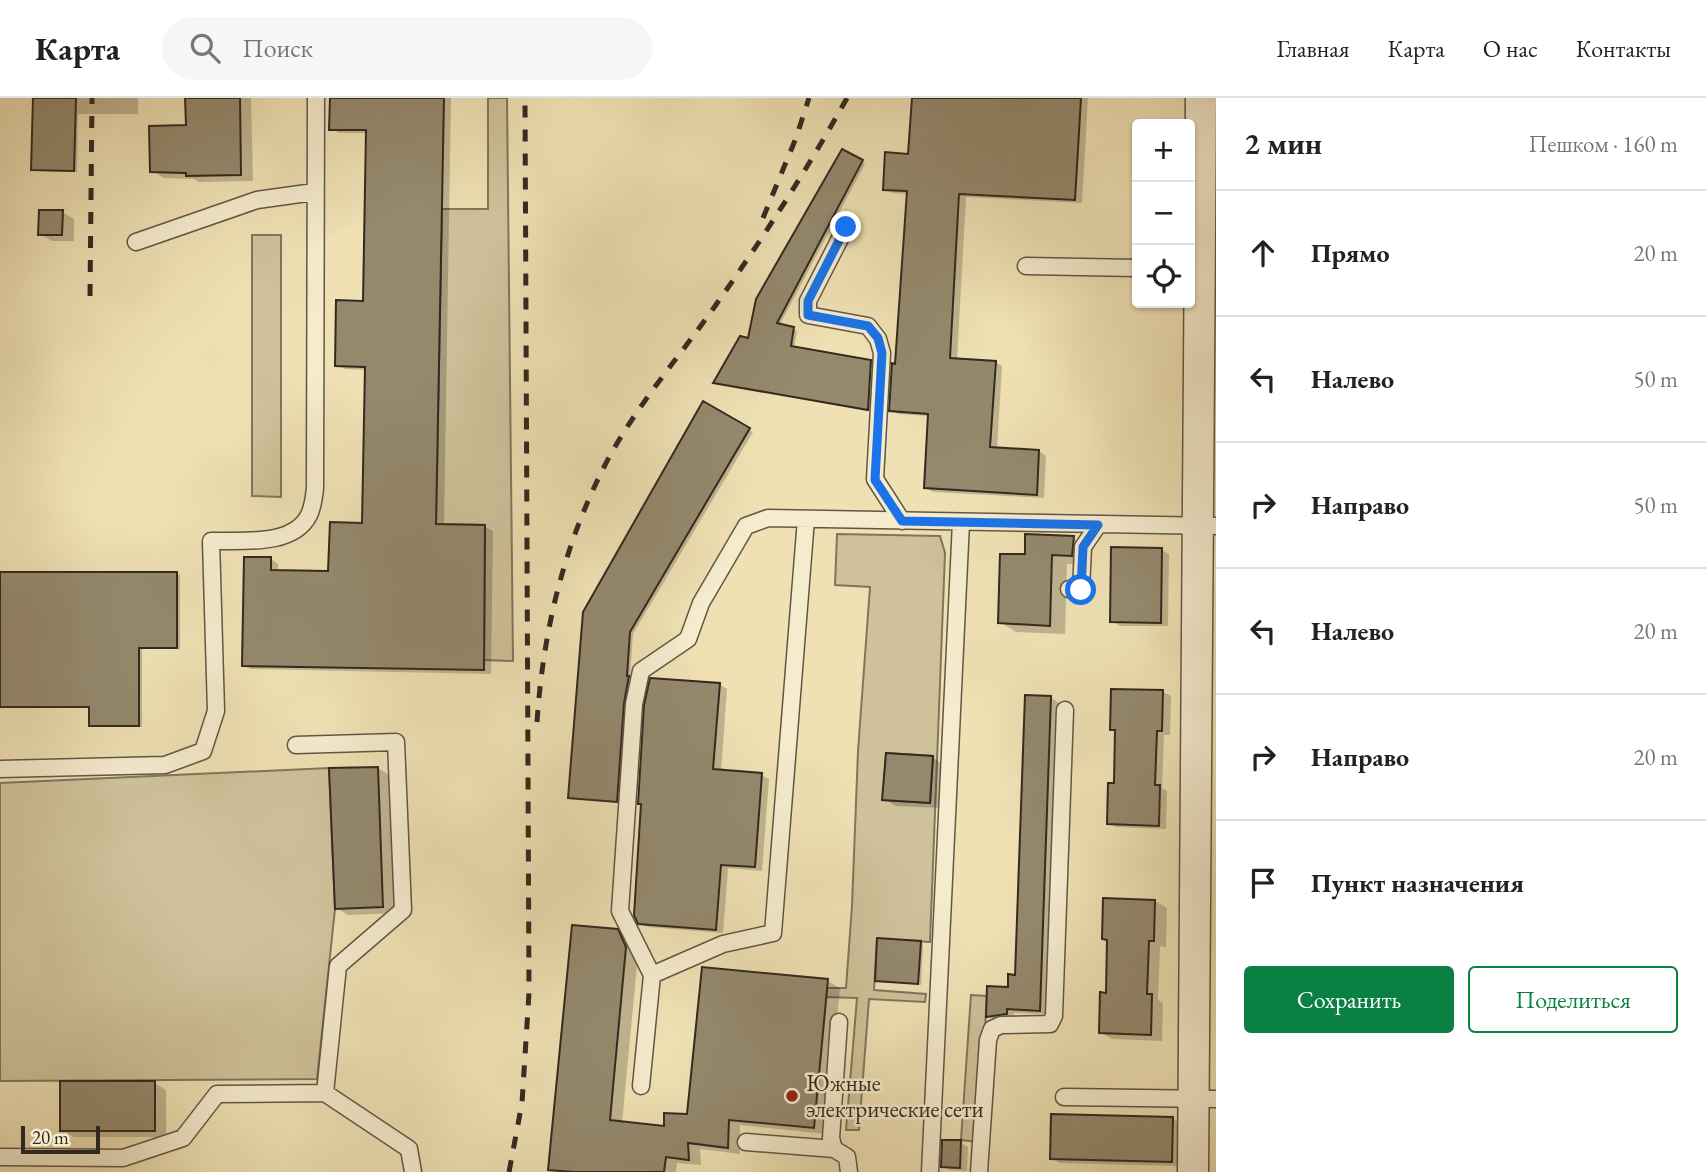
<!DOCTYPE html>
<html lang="ru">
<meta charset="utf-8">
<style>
body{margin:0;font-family:"EB Garamond",serif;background:#f6f6f6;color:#222}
.controls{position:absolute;right:21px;top:21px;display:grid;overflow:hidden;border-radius:7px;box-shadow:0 2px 5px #0004}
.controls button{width:63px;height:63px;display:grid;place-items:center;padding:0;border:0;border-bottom:2px solid #e0e0e0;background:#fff;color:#222;font:35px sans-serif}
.scale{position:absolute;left:21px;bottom:18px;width:79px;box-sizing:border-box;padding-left:7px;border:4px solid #322920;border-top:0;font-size:19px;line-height:24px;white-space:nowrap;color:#322920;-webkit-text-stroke:5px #f5ecce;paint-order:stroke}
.stop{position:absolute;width:21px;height:21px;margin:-16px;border:5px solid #1a73e8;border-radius:50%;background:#fff}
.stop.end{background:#1a73e8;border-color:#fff;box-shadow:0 2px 7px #0008}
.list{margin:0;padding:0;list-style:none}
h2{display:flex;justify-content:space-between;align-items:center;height:91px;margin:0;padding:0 28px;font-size:30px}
h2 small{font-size:23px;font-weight:400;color:#767676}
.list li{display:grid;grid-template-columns:46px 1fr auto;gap:21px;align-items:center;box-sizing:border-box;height:126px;padding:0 28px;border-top:2px solid #e0e0e0}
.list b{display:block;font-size:26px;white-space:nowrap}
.list em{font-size:23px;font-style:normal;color:#767676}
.actions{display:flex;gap:14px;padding:21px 28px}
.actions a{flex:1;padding:16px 0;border:2px solid #0b8043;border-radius:7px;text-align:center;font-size:24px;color:#0b8043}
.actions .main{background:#0b8043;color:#fff}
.icon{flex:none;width:38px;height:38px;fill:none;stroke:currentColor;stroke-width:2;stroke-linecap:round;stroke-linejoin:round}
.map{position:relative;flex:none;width:1216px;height:1074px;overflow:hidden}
header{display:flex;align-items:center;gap:42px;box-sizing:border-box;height:98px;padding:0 35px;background:#fff;border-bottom:2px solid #e0e0e0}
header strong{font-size:33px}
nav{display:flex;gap:38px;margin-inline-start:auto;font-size:24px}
.search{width:490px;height:63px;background:#f6f6f6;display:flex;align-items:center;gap:18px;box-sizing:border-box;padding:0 24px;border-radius:38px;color:#767676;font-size:26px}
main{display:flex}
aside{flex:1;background:#fff}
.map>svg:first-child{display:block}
.green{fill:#cfc29b;stroke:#80765e;stroke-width:2;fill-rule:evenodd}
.shadow{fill:#0003}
.building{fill:#94896d;stroke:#322920;stroke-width:2}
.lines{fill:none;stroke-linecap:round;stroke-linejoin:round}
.service-casing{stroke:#615745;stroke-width:19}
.minor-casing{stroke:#615745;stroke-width:33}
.service{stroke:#f5ecce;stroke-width:16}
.minor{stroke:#f5ecce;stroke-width:30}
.rail{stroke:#322920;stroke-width:5;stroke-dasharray:12 12;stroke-linecap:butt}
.route{stroke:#1a73e8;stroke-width:9}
.poi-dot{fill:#8f2418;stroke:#f5ecce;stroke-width:2.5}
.labels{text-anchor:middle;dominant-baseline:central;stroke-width:5;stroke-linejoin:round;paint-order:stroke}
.poi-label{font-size:23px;fill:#322920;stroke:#f5ecce;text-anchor:start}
</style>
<header>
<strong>Карта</strong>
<div class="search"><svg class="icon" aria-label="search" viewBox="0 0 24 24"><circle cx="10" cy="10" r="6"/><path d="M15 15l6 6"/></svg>Поиск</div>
<nav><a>Главная</a><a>Карта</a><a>О нас</a><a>Контакты</a></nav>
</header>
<main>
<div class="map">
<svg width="1216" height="1074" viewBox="0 0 1216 1074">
<rect width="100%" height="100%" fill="#efe1b4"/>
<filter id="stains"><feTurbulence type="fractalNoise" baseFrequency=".00286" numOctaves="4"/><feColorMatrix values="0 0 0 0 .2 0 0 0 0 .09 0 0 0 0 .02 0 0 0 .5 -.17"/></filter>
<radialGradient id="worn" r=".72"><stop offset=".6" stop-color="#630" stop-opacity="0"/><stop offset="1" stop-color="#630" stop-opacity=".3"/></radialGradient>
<!-- green -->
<path class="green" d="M488 0H507L513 563 484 562 485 427 436 426 442 111H488Z
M252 137H281V399L252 398Z
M837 436 940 438 945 455 930 844 877 841 874 892 926 896 925 904 869 901 859 1032H846L857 900 826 899 827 890H846L852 808 858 653 870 489 835 487ZM886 655 933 658 930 705 883 702Z
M329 670 335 811 317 981 0 983V685Z
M971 897 987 898 978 1044 961 1042Z"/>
<!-- shadow -->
<path class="shadow" d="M34 0H138V16H78L77 74 36 73 33 71Z
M187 0H251L253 83 199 84 194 81 164 80 152 73 188 29Z
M331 0H451L444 428 485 429 493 433 491 576 251 571 243 567 271 461 278 466V473L330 474 364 426 367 272 345 271 337 267 365 204 368 35H339L331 31Z
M913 0H1088L1082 105 966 99 957 262 995 264 1002 268 997 351 1039 353 1046 358 1044 400 933 394 926 390 929 318 898 316 891 312 897 268 908 96 892 95 885 91 910 57Z
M843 53 865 66 779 228 797 233 794 250 874 265 871 312 719 286 749 242Z
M62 114 74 121V143H52L40 136Z
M704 305 753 334 633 536 630 580 632 582 620 705 573 701 570 699Z
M1073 440 1089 449 1088 466H1067L1065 536 1016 534 1000 524 1026 458Z
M1162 452 1169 456 1168 528H1120L1112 523Z
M0 475 177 476 180 477V551H142V629H94L91 627V610H0Z
M719 586 727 591 721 674 761 677 769 681 762 773 728 770 723 835 648 829 640 825Z
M1113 592 1163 594 1171 598 1170 637H1164L1162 690 1167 693 1166 731 1116 729 1109 725 1116 687 1117 634 1112 631Z
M1051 600 1059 605 1047 916 1014 915V920L995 922 988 918 1017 879Z
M933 660 945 667 942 710 896 708 884 701Z
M378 670 389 677 395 815 348 817 336 810Z
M1155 803 1167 810 1166 849 1160 848 1158 902 1163 905 1162 943 1112 941 1100 934 1107 896 1109 843Z
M617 833 629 840 638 857 622 1025 666 1030 689 1018 828 883 840 890 826 1036 740 1027V1056L700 1051 701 1067 677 1065 676 1074H556L550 1071Z
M920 845 923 847 921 887 876 882Z
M154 985 166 992V1039H74L62 1032Z
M1173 1021 1180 1025 1179 1068 1059 1065 1052 1060Z
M960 1044 968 1049 967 1073 950 1072 943 1068Z"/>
<!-- building -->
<path class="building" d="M33 0H76L74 73 31 72Z
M185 0H240L241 77 186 78V75L150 74 149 28 186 27Z
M330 0H444L436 426 485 427 484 572 242 568 244 459H271V472L328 473 330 424 362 425 365 269 335 268 336 202 363 203 366 32H329Z
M912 0H1081L1075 102 959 96 950 260 996 263 990 349 1039 352 1037 397 924 390 928 316 889 313 892 265 895 266 907 93 883 92 885 54 908 56Z
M842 51 863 62 777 225 794 229 791 248 871 262 868 312 713 285 740 238 748 240 756 201Z
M39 112H63L62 137H38Z
M703 303 750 330 630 534 627 578H629L624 605 617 704 568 700 583 514Z
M1025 436 1074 438 1072 458 1052 457 1050 528 998 525 1000 456H1025Z
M1111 449 1162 450 1161 525 1110 524Z
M0 474H177V550H139V628H89V609H0Z
M650 580 720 585 713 671 762 675 755 769 721 767 716 832 638 826 634 817 641 706H638L644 607Z
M1111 591 1163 592 1162 633H1157L1155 687H1160L1159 728 1107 726 1108 685H1114L1115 632H1110Z
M1025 597 1051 598 1040 913 1007 911V916L986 919 987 888 1008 889V876L1015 877Z
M886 655 933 658 930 705 882 702Z
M378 669 383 809 335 811 329 670Z
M1103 800 1155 802 1154 843H1149L1147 896H1152L1151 937 1099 935 1100 894 1106 895 1107 842 1102 841Z
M572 827 618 831 626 849 610 1022 664 1028V1015L687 1016 702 869 828 881 814 1030 729 1022 728 1050 688 1045 689 1062 666 1059 664 1074H574L548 1072Z
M877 840 921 843 918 886 875 883Z
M60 983H155V1033H60Z
M1051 1016 1173 1019 1172 1064 1050 1061Z
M942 1042H961L960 1070 941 1069Z"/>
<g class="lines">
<!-- service casing -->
<g class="service-casing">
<path id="service" d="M846 129 808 203V217L868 228 878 241 882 255 875 381 902 423
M136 144 257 102 314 94
M1026 168 1137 170
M1069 491 1081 492 1083 449 1098 427
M296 647 396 644 403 812 338 868 325 995
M0 671 165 667 203 653 216 613 211 443C241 442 293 449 309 417 313 409 314 399 315 390L316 0
M652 877 723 846 773 835 806 421
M641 988 652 877 620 813 634 606 641 573 688 541 701 505 746 428 768 420 1216 428
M1064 999 1216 1001
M746 1044 834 1051 847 1059 849 1074
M834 1051 831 1040 839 924
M0 1059 123 1060 183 1040 217 996 325 995 409 1051 413 1074
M930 1074 961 424
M979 1074 988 942 992 931 1001 927 1050 926 1054 918 1065 612"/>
</g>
<!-- minor casing -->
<g class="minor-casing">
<path id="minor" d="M1193 1074 1201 0"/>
</g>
<!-- service -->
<use href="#service" class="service"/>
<!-- minor -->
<use href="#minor" class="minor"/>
<!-- rail -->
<path class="rail" d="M763 120 796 40 809 0
M90 198 92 0
M537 624C543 534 563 450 604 369 633 312 676 263 713 211 761 143 807 72 847 0
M509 1074 522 1005 529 895 525 0"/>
</g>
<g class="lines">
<!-- route -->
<path class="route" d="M846 129 808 203V217L868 228 878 240 882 255 875 382 902 423 1098 427 1083 449 1081 492"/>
</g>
<!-- markers -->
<circle class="poi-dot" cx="792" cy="998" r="7"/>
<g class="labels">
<!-- poi labels -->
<g class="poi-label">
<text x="806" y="985">Южные<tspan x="806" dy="26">электрические сети</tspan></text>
</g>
</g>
<rect width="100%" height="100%" filter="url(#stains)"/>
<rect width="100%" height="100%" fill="url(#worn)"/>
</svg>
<div class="controls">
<button>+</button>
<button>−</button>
<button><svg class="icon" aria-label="locate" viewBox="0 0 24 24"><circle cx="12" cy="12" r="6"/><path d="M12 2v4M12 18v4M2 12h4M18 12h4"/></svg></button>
</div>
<div class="scale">20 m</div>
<div class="stop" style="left:1081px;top:492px"></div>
<div class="stop end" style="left:846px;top:129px"></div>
</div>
<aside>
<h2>2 мин<small>Пешком · 160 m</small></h2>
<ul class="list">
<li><svg class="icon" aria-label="ahead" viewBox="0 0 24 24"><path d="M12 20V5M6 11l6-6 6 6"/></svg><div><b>Прямо</b></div><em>20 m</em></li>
<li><svg class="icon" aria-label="left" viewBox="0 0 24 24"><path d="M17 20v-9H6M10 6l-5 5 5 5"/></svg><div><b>Налево</b></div><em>50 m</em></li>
<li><svg class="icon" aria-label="right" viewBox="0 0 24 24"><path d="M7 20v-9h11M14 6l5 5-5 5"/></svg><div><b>Направо</b></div><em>50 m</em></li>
<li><svg class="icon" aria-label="left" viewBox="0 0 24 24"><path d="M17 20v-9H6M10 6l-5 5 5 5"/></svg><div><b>Налево</b></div><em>20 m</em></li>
<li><svg class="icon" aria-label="right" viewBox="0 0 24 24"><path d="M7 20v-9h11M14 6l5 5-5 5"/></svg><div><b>Направо</b></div><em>20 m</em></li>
<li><svg class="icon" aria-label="arrive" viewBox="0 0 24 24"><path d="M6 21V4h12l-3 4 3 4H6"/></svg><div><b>Пункт назначения</b></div></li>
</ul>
<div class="actions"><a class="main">Сохранить</a><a>Поделиться</a></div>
</aside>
</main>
